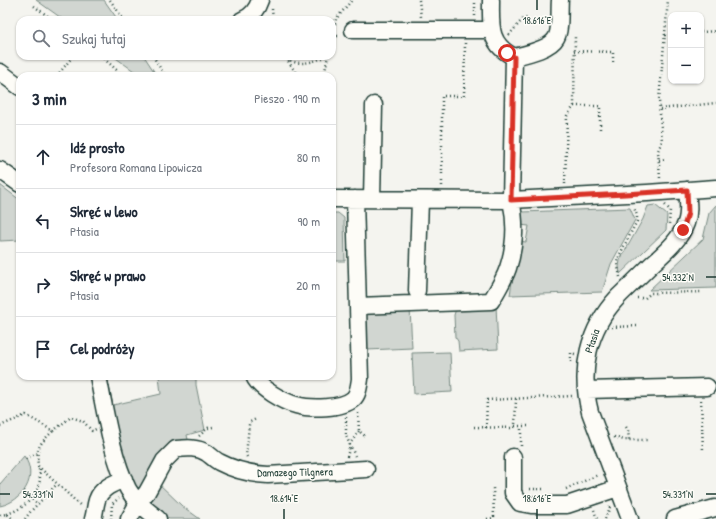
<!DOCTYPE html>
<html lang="pl">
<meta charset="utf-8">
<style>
body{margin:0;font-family:"Patrick Hand",sans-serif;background:#f6f6f7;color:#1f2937}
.controls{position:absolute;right:12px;top:12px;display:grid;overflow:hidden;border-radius:8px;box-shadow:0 1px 3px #0004}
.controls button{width:36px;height:36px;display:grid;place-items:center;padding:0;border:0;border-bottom:1px solid #e0e1e3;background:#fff;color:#1f2937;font:20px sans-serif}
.stop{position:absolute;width:12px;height:12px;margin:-9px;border:3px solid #d93025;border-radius:50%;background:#fff}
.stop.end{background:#d93025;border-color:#fff;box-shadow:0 1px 4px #0008}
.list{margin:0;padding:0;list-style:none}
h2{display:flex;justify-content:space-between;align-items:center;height:52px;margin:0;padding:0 16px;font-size:17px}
h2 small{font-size:13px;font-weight:400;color:#747a83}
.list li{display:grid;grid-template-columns:26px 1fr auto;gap:12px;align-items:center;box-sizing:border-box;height:64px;padding:0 16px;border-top:1px solid #e0e1e3}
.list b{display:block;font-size:15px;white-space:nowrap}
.list p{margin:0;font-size:13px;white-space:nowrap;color:#747a83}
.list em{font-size:13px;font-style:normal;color:#747a83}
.icon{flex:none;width:22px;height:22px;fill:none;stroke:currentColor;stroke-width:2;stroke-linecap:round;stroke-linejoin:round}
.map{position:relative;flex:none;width:716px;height:519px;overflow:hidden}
.search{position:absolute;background:#fff;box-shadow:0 1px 3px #0004;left:16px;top:16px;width:320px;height:44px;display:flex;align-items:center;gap:10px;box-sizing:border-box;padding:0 14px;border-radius:12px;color:#747a83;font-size:15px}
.panel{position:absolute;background:#fff;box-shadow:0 1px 3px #0004;left:16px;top:72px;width:320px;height:308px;border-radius:12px}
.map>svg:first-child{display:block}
.green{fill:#d1d6d1;stroke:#788a82}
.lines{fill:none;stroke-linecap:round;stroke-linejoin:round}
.minor-casing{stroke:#1f3d34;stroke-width:19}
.path{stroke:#1f3d34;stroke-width:2.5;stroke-dasharray:1 3;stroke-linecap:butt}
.minor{stroke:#fdfcf7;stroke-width:16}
.route{stroke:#d93025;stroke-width:5}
.ticks{fill:none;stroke:#1f3d34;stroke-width:1.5}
.labels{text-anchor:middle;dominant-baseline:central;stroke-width:3;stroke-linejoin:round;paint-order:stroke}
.street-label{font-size:11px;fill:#1f3d34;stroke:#fdfcf7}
.ticks-label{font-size:10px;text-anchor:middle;fill:#1f3d34;stroke:#fdfcf7;stroke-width:3;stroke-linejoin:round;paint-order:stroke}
</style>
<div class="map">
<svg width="716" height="519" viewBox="0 0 716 519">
<rect width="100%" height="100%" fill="#f4f4ef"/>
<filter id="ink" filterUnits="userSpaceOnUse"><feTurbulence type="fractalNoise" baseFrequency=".025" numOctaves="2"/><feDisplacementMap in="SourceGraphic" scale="8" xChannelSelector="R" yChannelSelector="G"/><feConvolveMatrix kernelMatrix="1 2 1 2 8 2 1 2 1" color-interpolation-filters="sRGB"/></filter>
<g filter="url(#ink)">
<!-- green -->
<path class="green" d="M36 0H104L118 20H64Z
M113 56H144L157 76H141Z
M0 185 20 200V240L0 241Z
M655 205 667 215 666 230 620 274 619 267 620 260 643 219 648 206Z
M716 205V288L649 290 703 239 709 213Z
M630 208 635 220 611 264 602 292 510 295 518 241 526 242 529 226 520 225 522 212Z
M332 213H338L344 218 345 261H332Z
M496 305 498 349 459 351 458 341 455 337 454 315 457 306Z
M410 308 412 348 367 350 366 316 372 310Z
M450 352 452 392 414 394 412 353Z
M104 376H107L113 405 161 394 159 376H196V385L205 430 187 435 189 444 138 492 120 449Z
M24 456C39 477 23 501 0 506V484Z
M156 481 182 506 200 519H169L149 504 150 495Z"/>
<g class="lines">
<!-- minor casing -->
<g class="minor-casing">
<path id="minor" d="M491 0C491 25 488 44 514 57
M242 20C251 17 257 9 260 0
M353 30H491
M514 57C526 54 550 49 556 38 561 30 559 9 560 0
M0 72 20 87
M0 170 20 184
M332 199 511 200 647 193 716 188
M372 199 374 105
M417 291 420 200
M358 306 491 301C497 291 504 280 508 268 515 247 516 222 511 200L514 57
M98 376C105 411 112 457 128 489 135 502 147 510 158 519
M254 376C258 388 284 402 296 405 310 409 342 409 353 399 358 395 359 386 360 379L355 199
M586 390 707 387
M513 457V493L520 503 531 505H567L618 488
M93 519C95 513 95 506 97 500 101 488 114 483 124 479
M129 519 138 503 147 492 164 461 176 449C187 448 197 447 207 453 211 456 215 460 219 462 234 470 252 474 268 475L366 469
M630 519 590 412C579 370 588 329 618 297 629 286 640 276 651 265 664 253 680 240 686 223 690 212 688 201 687 190
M675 519 715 508"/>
</g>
<!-- path -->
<path class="path" d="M110 0 124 20
M419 0 421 17
M34 6 53 20
M272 9 273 20
M475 16V0
M701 32 716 31
M509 35 522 20 527 17
M665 35H671
M333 36H340
M332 40 336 19 352 0
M574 51 613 52V64
M101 56 119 72
M153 56 165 76
M284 56C297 68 313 62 327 56
M286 58 298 76
M57 76 73 56
M324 76 328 56
M574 106H600V130
M660 109 716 103
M659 160 666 159
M660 178 658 151 662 141 659 100 668 0
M565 184 567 116 574 106 575 35
M442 186V96H464L465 43
M665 205 670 210 669 224
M620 277 617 262 620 254 637 221V215L634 208
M637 298H645L651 293 703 292
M612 327 638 326
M571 362V353L575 354
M701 400 703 450
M358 413 359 431 365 436
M346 417V436L355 456
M0 426 26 415 53 431C39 445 36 446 38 466L81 506
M515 426H531
M474 427 513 428 515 426 516 398
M626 427 628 430 629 440
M486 428 487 400 572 396
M53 431 71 417 83 421 92 431 96 429
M199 436 208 428 213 427
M614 437 624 440H647
M521 446V426
M247 457 246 455 249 425 250 422 256 419
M347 457 350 444 359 431
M26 459 37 453
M530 489H545
M566 489 598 475
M24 491 37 504
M594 510 597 519
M7 514C28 507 46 490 38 466
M0 515 7 514 13 519
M25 519 31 511 57 484
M111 519 112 504 119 498
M487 519 494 518 493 488
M605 519 610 507"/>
<!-- minor -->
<use href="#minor" class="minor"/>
</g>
</g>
<g class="lines" filter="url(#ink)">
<!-- route -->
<path class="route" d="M507 53 514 57 511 200 625 194 687 190 688 213 683 230"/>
</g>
<!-- ticks -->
<path class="ticks" d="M537 0V10M706 277H716M0 494H10M706 494H716M284 509V519M537 509V519"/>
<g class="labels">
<!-- street labels -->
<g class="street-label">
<text transform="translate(592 341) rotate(-71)">Ptasia</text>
<text transform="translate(295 472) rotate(-1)">Damazego Tilgnera</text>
</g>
</g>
<g class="ticks-label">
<text x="537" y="24">18.616°E</text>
<text x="678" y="281">54.332°N</text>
<text x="38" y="498">54.331°N</text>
<text x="678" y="498">54.331°N</text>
<text x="284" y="502">18.614°E</text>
<text x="537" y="502">18.616°E</text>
</g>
</svg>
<div class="controls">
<button>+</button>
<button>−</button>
</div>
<div class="stop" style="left:507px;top:53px"></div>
<div class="stop end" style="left:683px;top:230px"></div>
<div class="search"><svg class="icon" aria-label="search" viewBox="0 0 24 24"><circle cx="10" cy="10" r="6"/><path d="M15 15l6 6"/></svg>Szukaj tutaj</div>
<section class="panel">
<h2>3 min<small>Pieszo · 190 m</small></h2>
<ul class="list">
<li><svg class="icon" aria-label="ahead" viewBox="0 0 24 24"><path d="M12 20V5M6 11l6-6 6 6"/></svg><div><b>Idź prosto</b><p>Profesora Romana Lipowicza</p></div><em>80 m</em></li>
<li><svg class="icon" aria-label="left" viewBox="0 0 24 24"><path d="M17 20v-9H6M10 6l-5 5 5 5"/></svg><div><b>Skręć w lewo</b><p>Ptasia</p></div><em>90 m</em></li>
<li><svg class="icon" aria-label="right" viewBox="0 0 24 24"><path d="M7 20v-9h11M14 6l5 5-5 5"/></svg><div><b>Skręć w prawo</b><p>Ptasia</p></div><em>20 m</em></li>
<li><svg class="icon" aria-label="arrive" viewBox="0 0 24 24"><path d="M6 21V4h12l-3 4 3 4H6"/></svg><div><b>Cel podróży</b></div></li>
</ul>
</section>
</div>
